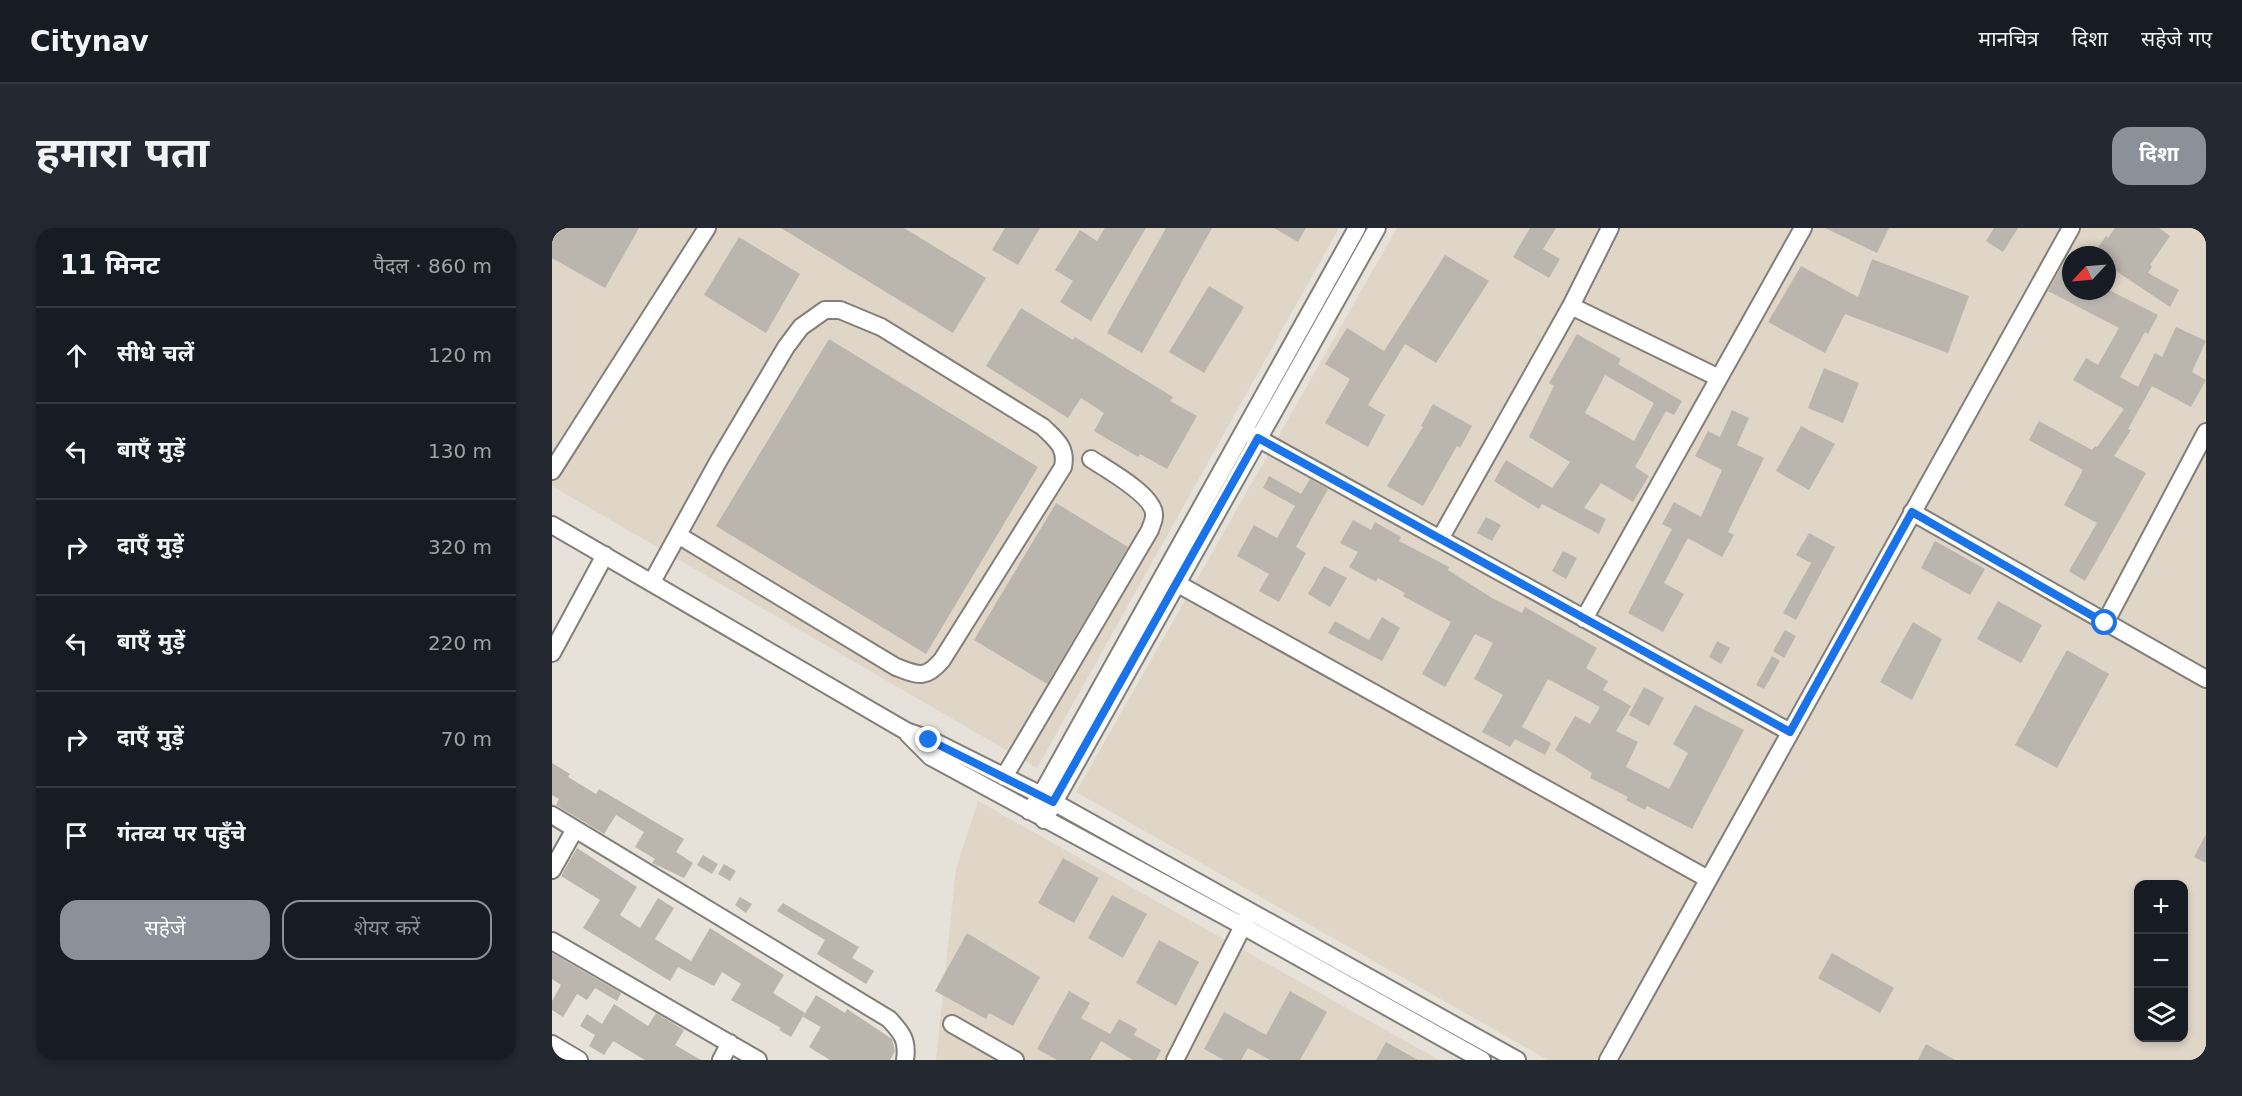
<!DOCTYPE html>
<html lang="hi">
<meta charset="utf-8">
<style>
body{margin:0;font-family:"DejaVu Sans","Noto Sans Devanagari",sans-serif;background:#242831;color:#f1f3f6}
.controls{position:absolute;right:18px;bottom:18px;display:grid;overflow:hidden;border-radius:12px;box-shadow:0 3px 9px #0003}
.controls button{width:54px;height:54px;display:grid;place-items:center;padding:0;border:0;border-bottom:2px solid #363941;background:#171b24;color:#f1f3f6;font:30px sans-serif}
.compass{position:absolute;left:1510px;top:18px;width:54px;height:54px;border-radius:50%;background:#171b24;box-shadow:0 3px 9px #0003;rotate:244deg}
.stop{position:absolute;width:18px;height:18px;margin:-14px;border:4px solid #1a73e8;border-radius:50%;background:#fff}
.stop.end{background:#1a73e8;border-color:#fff;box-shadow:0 2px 6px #0008}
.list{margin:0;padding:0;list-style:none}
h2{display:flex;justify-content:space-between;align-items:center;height:78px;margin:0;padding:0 24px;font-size:26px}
h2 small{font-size:20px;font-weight:400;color:#9ea1a6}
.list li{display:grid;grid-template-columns:39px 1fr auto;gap:18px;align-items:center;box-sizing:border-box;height:96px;padding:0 24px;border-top:2px solid #363941}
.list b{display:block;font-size:22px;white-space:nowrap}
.list em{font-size:20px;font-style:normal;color:#9ea1a6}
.actions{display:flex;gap:12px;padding:18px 24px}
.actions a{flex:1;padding:14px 0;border:2px solid #8c9099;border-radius:18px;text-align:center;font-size:21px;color:#8c9099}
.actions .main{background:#8c9099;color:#fff}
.icon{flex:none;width:33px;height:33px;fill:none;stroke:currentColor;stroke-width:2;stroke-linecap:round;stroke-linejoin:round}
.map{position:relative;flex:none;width:1654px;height:832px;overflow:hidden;border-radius:18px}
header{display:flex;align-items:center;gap:36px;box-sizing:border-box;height:84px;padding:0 30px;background:#171b24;border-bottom:2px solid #363941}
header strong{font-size:28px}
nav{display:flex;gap:33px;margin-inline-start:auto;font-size:21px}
.intro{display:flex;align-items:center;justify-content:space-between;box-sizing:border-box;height:144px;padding:0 36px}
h1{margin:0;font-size:42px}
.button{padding:15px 27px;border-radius:18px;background:#8c9099;color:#fff;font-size:21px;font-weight:700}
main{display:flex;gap:36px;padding:0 36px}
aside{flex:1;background:#171b24;border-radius:18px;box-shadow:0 3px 9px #0003}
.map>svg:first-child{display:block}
.built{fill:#dfd6c8;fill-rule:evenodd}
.building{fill:#bab6ae;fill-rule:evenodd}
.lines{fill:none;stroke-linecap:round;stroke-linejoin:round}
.minor-casing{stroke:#837f78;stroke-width:20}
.minor{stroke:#fff;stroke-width:16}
.route{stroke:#1a73e8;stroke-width:8}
</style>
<header>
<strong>Citynav</strong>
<nav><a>मानचित्र</a><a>दिशा</a><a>सहेजे गए</a></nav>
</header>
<div class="intro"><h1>हमारा पता</h1><a class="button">दिशा</a></div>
<main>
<aside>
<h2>11 मिनट<small>पैदल · 860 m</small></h2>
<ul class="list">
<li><svg class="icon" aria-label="ahead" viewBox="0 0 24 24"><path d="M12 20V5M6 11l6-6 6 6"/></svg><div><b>सीधे चलें</b></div><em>120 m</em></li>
<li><svg class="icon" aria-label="left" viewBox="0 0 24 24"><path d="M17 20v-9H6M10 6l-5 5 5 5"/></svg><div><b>बाएँ मुड़ें</b></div><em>130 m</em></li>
<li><svg class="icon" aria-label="right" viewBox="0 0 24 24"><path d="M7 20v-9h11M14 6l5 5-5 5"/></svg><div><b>दाएँ मुड़ें</b></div><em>320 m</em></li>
<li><svg class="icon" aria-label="left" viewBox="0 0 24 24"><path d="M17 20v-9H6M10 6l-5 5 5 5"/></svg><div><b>बाएँ मुड़ें</b></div><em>220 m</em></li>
<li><svg class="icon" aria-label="right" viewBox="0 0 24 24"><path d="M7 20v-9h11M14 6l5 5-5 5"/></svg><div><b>दाएँ मुड़ें</b></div><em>70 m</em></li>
<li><svg class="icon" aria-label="arrive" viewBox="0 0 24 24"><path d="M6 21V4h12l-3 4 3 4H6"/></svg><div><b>गंतव्य पर पहुँचे</b></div></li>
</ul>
<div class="actions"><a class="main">सहेजें</a><a>शेयर करें</a></div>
</aside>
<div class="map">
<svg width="1654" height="832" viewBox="0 0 1654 832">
<rect width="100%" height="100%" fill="#e6e1d9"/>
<!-- built -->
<path class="built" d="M0 0H787L485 540 0 258Z
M845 0H1654V832H996L524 564ZM1519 27H1555V63H1519ZM1586 656H1632V810H1586Z
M426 573 887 832H384L404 641Z"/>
<!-- building -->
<path class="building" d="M0 0H87L53 60 0 30Z
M229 0H352L434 50 401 105Z
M453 0H488L466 37 440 22Z
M553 0H594L539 93 508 74 521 53 503 42 528 2 545 13Z
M614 0H660L590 125 555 105Z
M722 0H754L746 14Z
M978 0H1004L991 21 1008 31 997 50 961 29Z
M1273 0H1337L1325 25Z
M1442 0H1466L1451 24 1434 13Z
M1563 0H1607L1618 8 1598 37 1600 39 1596 45 1627 62 1618 79 1555 37V27H1541L1554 8 1556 10Z
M187 9 248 46 214 105 152 67Z
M893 27 937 53 884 135 853 116 816 177 833 187 816 219 773 195 798 151 773 136 795 100 832 123Z
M1320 31 1417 68 1396 125 1293 86 1273 125 1216 94 1249 38 1306 69Z
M1510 38 1519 42V63H1559L1606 87 1596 106 1593 104 1568 149 1586 159 1603 125 1610 129 1624 99 1654 113 1640 144 1654 152 1639 179 1600 158 1576 201 1579 202 1562 228 1594 245 1533 353 1517 343 1545 295 1512 277 1531 242 1477 212 1487 193 1540 222 1543 218 1545 219 1572 181 1521 152 1534 130 1546 137 1567 100 1496 63Z
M657 58 692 79 652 145 617 124Z
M469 80 521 112 523 109 621 169 618 173 645 188 615 241 588 226 586 229 542 203 552 185 529 170 516 190 434 138Z
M1025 106 1069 131 1066 136 1130 173 1122 187 1114 183 1083 239 1097 248 1081 274 1049 255 1032 280 1054 291 1047 306 990 276 987 281 942 253 954 232 1000 260 1018 234 977 209 1002 158 997 155ZM1053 147 1102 175 1082 213 1033 185Z
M277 111 486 239 374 426 164 298Z
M1272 140 1307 155 1291 195 1256 180Z
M881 176 920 198 908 220 905 218 871 278 835 258 871 199 869 198Z
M1180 182 1197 190 1185 217 1212 230 1176 304 1182 307 1170 329 1136 310 1112 355 1132 366 1111 404 1076 385 1120 301 1110 296 1122 274 1149 289 1170 242 1143 228 1156 203 1168 209Z
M1249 198 1283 216 1257 262 1224 243Z
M717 248 749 266 758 251 776 261 744 319 754 325 727 374 707 363 717 346 685 328 702 297 725 310 743 278 711 260Z
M504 275 576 319 495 456 422 412Z
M934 289 949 297 940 313 925 305Z
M801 292 819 302 823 294 849 309 847 313 897 339 896 342 940 370 970 385 973 379 1045 420 1034 440 1056 453 1051 462 1079 478 1064 503 1086 514 1074 539 1117 561 1136 525 1121 516 1143 477 1192 502 1140 601 1095 578 1093 582 1074 572 1076 569 1038 550 1040 545 1003 522 1023 488 1038 496 1048 479 996 451 970 499 999 515 993 527 963 511 958 519 930 504 951 467 922 451 941 415 923 406 893 459 870 446 899 394 851 368 853 365 826 350 824 354 797 339 806 324 788 315Z
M1257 305 1283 319 1244 392 1231 385 1259 335 1244 327Z
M1383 313 1433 341 1418 367 1369 340Z
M1011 323 1025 330 1014 351 1000 343Z
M772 338 795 350 778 379 756 366Z
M1446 373 1490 397 1469 435 1425 411Z
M830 389 848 400 830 433 776 405 783 393 817 412Z
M1361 394 1390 411 1360 472 1328 454Z
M1233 402 1244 408 1232 430 1221 423Z
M1165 413 1178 420 1169 436 1157 429Z
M1515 422 1557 446 1505 540 1463 517Z
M1220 428 1228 433 1212 461 1204 457Z
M1092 459 1112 470 1097 498 1077 487Z
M0 535 18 546 16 549 44 566 47 561 132 611 124 624 141 635 132 650 100 635 103 631 83 619 92 604 64 587 52 606 4 577 7 571 0 567Z
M1654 606V635L1642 629Z
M25 620 85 659 68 687 88 700 106 670 122 680 103 711 139 733 158 700 232 747 221 765 253 785 239 809 227 802 229 800 179 772 189 756 170 744 162 758 126 739 118 753 31 700 48 672 9 648Z
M151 627 166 636 160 646 145 637Z
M511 630 547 650 522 695 486 675Z
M172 636 184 643 178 653 166 646Z
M560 667 595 686 571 730 536 710Z
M188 669 200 676 194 685 183 677Z
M231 675 307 719 300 730 322 743 314 756 265 726 273 712 225 683Z
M415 705 488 749 461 798 437 785 434 791 383 763Z
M607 712 647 734 624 778 584 755Z
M0 725 69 765 65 773 43 760 35 772 25 766 11 789 0 782V773L9 757 0 751Z
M1280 725 1342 760 1328 785 1266 750Z
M517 763 538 775 529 790 558 806 567 791 585 801 582 807 609 822 604 832H581L549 813 538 832H505L485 821Z
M738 763 775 784 748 832H718L696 820 689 832H672L652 821 672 784 714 807Z
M264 767 293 785 295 781 340 811 343 823 338 832H278L257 819 269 799 251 789Z
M62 776 96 798 104 785 132 802 123 817 149 832H93L61 813 52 827 37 818 43 807 28 798 35 786 50 796Z
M834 814 866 832H824Z
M1374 816 1403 832H1366Z"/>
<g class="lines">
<!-- minor casing -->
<g class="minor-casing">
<path id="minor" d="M1019 78 1167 150
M698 206 1238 504
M0 243 155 0
M1360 284 1654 451
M0 297 354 503 377 511 489 567 965 832
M888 311 1019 78 1058 0
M617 351 1156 651
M100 354 167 232 234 119 249 99 273 82H288L329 99 491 199C504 212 515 219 511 239L390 432C373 452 366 447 344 439L126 307
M1032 391 1251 0
M1553 395 1654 204
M0 425 53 327
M356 506 379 529 691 698 930 832
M452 549 598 302C599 298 602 293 602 288 604 268 554 241 539 231
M477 583 489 567 805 0
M0 587 337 791C350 805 356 812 353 832
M492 592 825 0
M0 642 23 601
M0 713 206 832
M400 796 463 832
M0 816 27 832
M169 832 178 815
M623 832 695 690
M1056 832 1519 0"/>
</g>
<!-- minor -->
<use href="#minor" class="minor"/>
</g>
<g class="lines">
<!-- route -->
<path class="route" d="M377 512 501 574 706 210 1238 504 1360 284 1553 395"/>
</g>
</svg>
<div class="controls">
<button>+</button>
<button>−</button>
<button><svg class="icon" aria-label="layers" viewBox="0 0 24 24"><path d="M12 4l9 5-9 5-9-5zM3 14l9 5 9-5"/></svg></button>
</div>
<svg class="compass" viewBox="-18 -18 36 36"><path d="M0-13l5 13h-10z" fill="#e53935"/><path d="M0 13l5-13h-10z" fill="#9ea1a6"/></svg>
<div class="stop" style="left:1553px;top:395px"></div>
<div class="stop end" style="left:377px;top:512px"></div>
</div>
</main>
